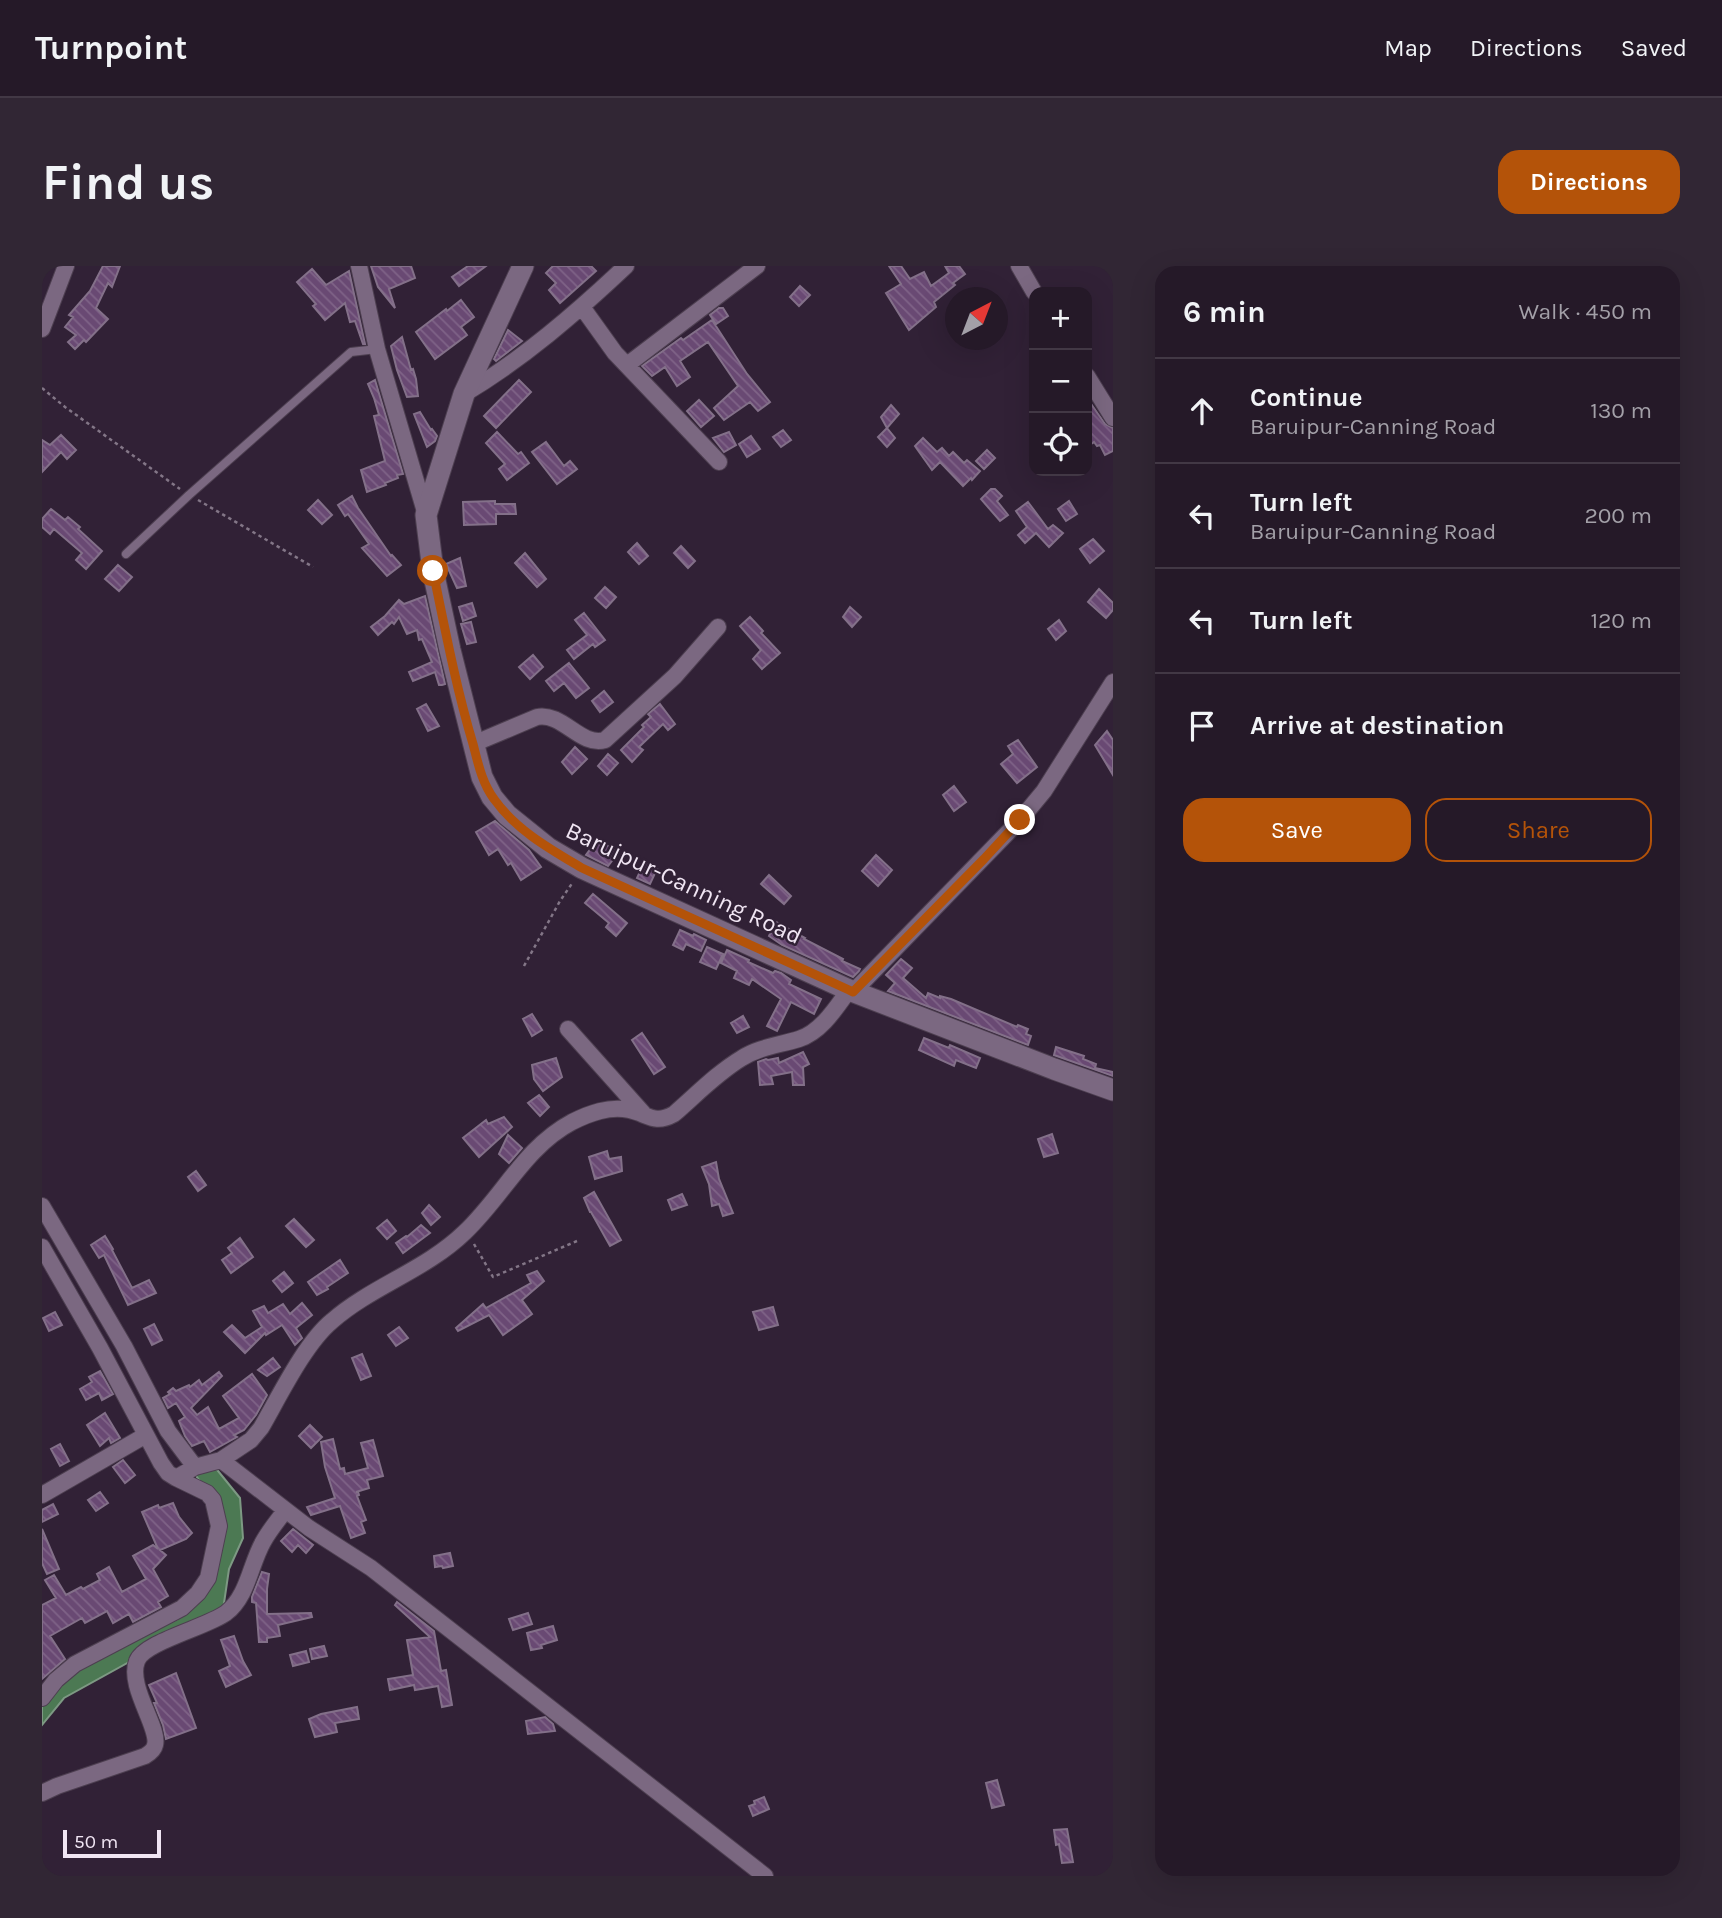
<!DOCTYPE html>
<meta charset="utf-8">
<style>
body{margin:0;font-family:Karla,sans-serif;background:#312634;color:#f1f3f6}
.controls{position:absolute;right:21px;top:21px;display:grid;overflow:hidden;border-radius:14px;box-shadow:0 7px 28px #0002}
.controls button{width:63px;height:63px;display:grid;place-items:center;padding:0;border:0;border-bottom:2px solid #423845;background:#251928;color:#f1f3f6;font:35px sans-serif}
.compass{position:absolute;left:903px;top:21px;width:63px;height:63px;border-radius:50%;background:#251928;box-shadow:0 7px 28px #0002;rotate:42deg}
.scale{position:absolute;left:21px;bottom:18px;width:98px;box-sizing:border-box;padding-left:7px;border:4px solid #f0e5f3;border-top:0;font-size:19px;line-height:24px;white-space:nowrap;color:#f0e5f3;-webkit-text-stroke:5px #312136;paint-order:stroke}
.stop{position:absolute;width:21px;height:21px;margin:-16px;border:5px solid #b45309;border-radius:50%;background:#fff}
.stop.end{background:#b45309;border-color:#fff;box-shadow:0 2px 7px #0008}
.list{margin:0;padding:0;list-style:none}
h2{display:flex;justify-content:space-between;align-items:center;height:91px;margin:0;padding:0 28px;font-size:30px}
h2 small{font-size:23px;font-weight:400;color:#a3a0a8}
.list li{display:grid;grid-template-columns:46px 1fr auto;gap:21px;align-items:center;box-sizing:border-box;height:105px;padding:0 28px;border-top:2px solid #423845}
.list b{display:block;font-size:26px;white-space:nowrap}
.list p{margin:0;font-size:23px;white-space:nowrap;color:#a3a0a8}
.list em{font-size:23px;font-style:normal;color:#a3a0a8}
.actions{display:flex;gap:14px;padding:21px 28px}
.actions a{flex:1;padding:16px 0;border:2px solid #b45309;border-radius:21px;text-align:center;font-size:24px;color:#b45309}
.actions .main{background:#b45309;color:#fff}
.icon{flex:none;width:38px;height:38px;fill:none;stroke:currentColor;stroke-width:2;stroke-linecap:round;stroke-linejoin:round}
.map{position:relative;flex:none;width:1071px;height:1610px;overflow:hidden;border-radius:21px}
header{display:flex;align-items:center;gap:42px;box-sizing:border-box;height:98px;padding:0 35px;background:#251928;border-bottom:2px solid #423845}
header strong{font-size:33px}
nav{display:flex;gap:38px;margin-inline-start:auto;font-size:24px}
.intro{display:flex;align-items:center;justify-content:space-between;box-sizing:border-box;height:168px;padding:0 42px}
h1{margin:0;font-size:49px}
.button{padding:18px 32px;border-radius:21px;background:#b45309;color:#fff;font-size:24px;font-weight:700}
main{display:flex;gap:42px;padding:0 42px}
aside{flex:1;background:#251928;border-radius:21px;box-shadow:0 7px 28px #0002}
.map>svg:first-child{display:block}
.water{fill:#4c7953;stroke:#7d9983;stroke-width:2}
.building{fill:url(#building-back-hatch);stroke:#837089;stroke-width:2}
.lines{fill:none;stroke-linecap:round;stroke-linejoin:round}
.service-casing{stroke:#4d3f50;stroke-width:10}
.minor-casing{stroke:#4d3f50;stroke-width:18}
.secondary-casing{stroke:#4d3f50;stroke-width:23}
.path{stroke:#837687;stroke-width:2.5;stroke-dasharray:3.5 3.5;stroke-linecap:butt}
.service{stroke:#7b6881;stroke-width:8}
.minor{stroke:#7b6881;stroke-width:16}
.secondary{stroke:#7b6881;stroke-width:21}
.route{stroke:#b45309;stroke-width:9}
.labels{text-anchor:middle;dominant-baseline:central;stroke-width:5;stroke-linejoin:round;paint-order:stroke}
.street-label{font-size:24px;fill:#f0e5f3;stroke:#312136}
</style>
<header>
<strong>Turnpoint</strong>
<nav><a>Map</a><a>Directions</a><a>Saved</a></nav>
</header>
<div class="intro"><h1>Find us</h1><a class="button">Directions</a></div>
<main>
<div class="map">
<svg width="1071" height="1610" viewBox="0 0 1071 1610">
<defs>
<pattern id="building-back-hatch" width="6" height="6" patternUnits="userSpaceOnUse" patternTransform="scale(1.75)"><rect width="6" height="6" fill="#694973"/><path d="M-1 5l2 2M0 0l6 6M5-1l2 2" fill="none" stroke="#7f6387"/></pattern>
</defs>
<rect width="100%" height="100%" fill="#312136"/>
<!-- water -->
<path class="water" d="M172 1200 198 1232 201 1272 187 1303 181 1344 22 1432 0 1459V1434L57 1388 136 1353 161 1329 177 1240 148 1202Z"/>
<!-- building -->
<path class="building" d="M61 0H78L70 21 66 17 54 42 66 53 44 76 42 74 33 83 26 76 34 69 23 61 31 51 27 49 48 25Z
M329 0H369L373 12 347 23 353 42 336 21Z
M426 0H444L417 20 410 11Z
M511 0H549L554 5 518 37 507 24 514 17 504 7Z
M847 0H859L868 13 882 6 889 20 907 7 903 0H917L923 8 911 17 913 19 892 36 894 41 867 64 844 27 859 18Z
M270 3 284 19 307 5 323 78H321L313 55 308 56 303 37 283 54 271 40 274 38 255 16Z
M758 20 768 29 757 40 748 31Z
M419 34 432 51 419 61 425 69 393 93 374 66 404 43 405 45Z
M677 42H681L686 50 674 58 668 49Z
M670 54 705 108 728 136 716 145 708 136 682 154 672 142 696 120 666 76 638 95 648 111 635 120 623 101 610 110 600 100 639 72 641 74Z
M466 64 480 75 454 95 452 93Z
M360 71 369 104 371 103 374 113 376 130 365 131 355 104 349 80Z
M333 114 361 208 355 209 356 212 343 217 344 219 325 226 319 204 343 195 332 150 337 149 332 132 326 118Z
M477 114 489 126 454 162 442 150Z
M1045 132 1063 158 1071 162V185L1063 189 1058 179 1055 180 1052 176 1045 181Z
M657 134 672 150 659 161 645 145Z
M849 139 857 148 845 162 839 151Z
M378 146 389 164 390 163 395 170 393 175 385 181 372 148Z
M845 162 853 172 845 181 836 171Z
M741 164 749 174 739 181 731 171Z
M455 166 476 188 479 186 487 197 465 214 457 203 463 198 444 177Z
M687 166 694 179 682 186 671 172Z
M19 169 34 184 25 193 19 186 0 206V174L8 179Z
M709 170 718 183 705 191 697 178Z
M881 172 895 186 900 182 907 190 911 186 922 197 925 194 938 205 930 214 929 212 921 220 898 196 890 204 873 180Z
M504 176 522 200 528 195 535 203 515 218 490 186Z
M945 184 953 192 942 203 934 195Z
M949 223H953L960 230 955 235 966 249 958 255 939 233Z
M310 230 316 242 349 290 350 289 359 299 345 310 320 282 327 278 306 248 303 250 296 239Z
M276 234 290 249 280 258 266 244Z
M453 235V238H473L474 248H454V258L422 259 421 236Z
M1027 235 1035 248 1024 255 1016 243Z
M986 236 1006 263 1011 259 1021 267 1007 281 994 267 983 277 976 269 985 261 974 245Z
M9 243 23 254 26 251 38 261 36 263 60 285 44 303 34 294 40 287 12 263 8 268 0 261V253Z
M1051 273 1062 285 1048 297 1038 283Z
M595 277 606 290 597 298 586 286Z
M639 280 653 295 646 302 632 287Z
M483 287 504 313 495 321 473 297Z
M418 292 424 320 415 322 404 298Z
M76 299 90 311 77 325 63 313Z
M563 321 574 331 564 342 553 332Z
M1057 323 1071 337V344L1064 352 1046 336Z
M383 330 403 418 400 419H397L393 406 371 415 367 406 390 396 380 373 377 374 375 364 365 368 357 351 352 358 350 356 336 369 329 361 343 350 357 334 362 338Z
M430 337 434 350 421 355 417 341Z
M808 341 819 351 810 361 801 351Z
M542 347 563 374 553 381 551 378 532 393 525 384 545 369 533 354Z
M708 351 721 365 719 367 738 387 720 403 711 393 719 384 698 360Z
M1017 354 1024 365 1014 374 1006 363Z
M429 356 434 376 425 378 419 358Z
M491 389 501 401 488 413 477 401Z
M527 397 547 422 534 432 522 417 512 425 504 415Z
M562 425 571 436 558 446 550 435Z
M384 438 397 460 386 465 375 443Z
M618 438 633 458 626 464 621 458 597 481 601 484 590 496 579 484 602 461 600 459 609 451 606 448Z
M1065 465 1071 474V509L1053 479Z
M976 474 995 501 975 517 959 498 971 488 966 480Z
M533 481 545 493 530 508 520 496Z
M566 488 576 497 565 509 556 500Z
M912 520 924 536 912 545 901 529Z
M453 555 487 584 499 601 479 614 469 597 466 599 456 583 447 589 434 566Z
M556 573 576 587 566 600 544 589Z
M834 589 850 604 836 620 820 605Z
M602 597 615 603 608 618 595 612Z
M727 609 749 630 742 638 719 618Z
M551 628 585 657 574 670 564 661 567 657 543 637Z
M734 656 763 672 762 673 801 693 800 695 818 703 817 705 811 711 740 679 727 670Z
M638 664 651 670 652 668 664 674 659 685 644 678 641 684 631 679Z
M665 681 681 688 674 703 658 696Z
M685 684 707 694 706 696 731 707 733 705 739 707 749 714 747 718 779 733 772 748 749 736 735 765 725 760 739 733 710 713 707 719 692 712 695 705 679 697Z
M859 693 870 702 861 712 884 732 886 727 898 732V730L909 733 975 761 976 759 986 763 984 768 989 770 986 779 846 725 853 717 844 709Z
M490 748 500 764 490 770 481 753Z
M701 750 707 761 695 767 689 757Z
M600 767 623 801 612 808 590 774Z
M882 772 907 782 908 779 938 792 934 802 914 794 912 800 877 784Z
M1014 781 1042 790 1041 793 1054 798 1053 802 1071 806V810L1012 789Z
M761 786 767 798 761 801 762 819H751L750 806 729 810 731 818 718 819 716 796 724 793 726 794 736 792 737 797Z
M514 792 520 811 501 825 492 813 490 799Z
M497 829 507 841 498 850 486 837Z
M462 851 470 861 437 891 421 872 444 854 446 858Z
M1010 868 1016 887 1002 891 996 873Z
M466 869 480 882 467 897 457 888Z
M565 885 567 893 579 891 580 905 553 913 547 891Z
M674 896 677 913 691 947 681 950 677 938 670 940 667 918 660 901Z
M154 905 164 919 156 925 146 911Z
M552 926 579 974 568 980 549 946H548L542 932Z
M640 928 645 939 630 944 626 934Z
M387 939 398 951 389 959 380 947Z
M252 953 272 974 264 981 244 960Z
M345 954 354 965 345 973 335 962Z
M379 959 388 967 361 987 354 977 364 970 365 971Z
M63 970 71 983 70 984 90 1022 107 1014 114 1027 86 1039 62 989 57 992 49 979Z
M198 972 211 991 189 1007 180 994 190 987 186 982Z
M298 994 306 1007 285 1021 286 1023 275 1029 266 1016Z
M495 1005 502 1015 480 1034 490 1048 482 1054 461 1069 447 1049 416 1065 414 1062 441 1038 444 1042 489 1017 485 1009Z
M242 1006 251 1017 240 1026 231 1015Z
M260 1037 270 1049 254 1062 260 1072 253 1079 240 1059 224 1069 223 1067 203 1087 182 1066 190 1059 203 1072 220 1061 211 1045 222 1040 226 1047 241 1038 248 1048Z
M731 1041 736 1059 717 1064 711 1046Z
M13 1046 20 1059 7 1065 1 1052Z
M112 1058 120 1074 110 1079 102 1063Z
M357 1061 366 1072 354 1080 346 1069Z
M320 1088 329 1110 319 1114 310 1092Z
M231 1092 238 1101 225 1110 216 1104Z
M58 1105 71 1128 60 1134 57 1127 44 1134 38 1123 50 1116 47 1111Z
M177 1106 180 1110 149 1142 155 1149 166 1141 177 1163 197 1152 181 1130 210 1108 225 1129 214 1149 202 1164 192 1169 195 1171 168 1186 162 1175 150 1180 143 1170 137 1155 143 1151 134 1137 126 1142 121 1132 128 1128 126 1126 131 1122 134 1125 147 1119 148 1121 157 1114 160 1119Z
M63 1147 78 1172 69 1177 67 1172 58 1180 45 1159Z
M268 1159 280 1171 269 1182 257 1170Z
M291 1173 298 1203 302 1202 303 1208 326 1202 319 1177 331 1174 341 1210 325 1214 327 1222 314 1226H316L317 1229 315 1230 324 1254 319 1256 323 1267 309 1272 298 1240 269 1249 265 1241 293 1232 283 1201 279 1176Z
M18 1178 27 1195 18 1200 9 1183Z
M81 1194 93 1209 83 1217 71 1201Z
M58 1226 66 1237 54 1245 46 1234Z
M131 1237 137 1251 150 1267 144 1273 118 1284 124 1289 111 1303 126 1330 116 1336 119 1341 91 1356 87 1348 71 1357 65 1345 43 1357 40 1352 8 1370 23 1393 0 1413V1339L14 1332 3 1314 12 1309 24 1329 39 1321 41 1323 58 1314 55 1308 67 1301 80 1326 104 1313 91 1290 111 1279 116 1283 100 1246 116 1239 117 1242Z
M11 1238 16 1248 0 1256V1244Z
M0 1263 17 1303 5 1308 0 1297Z
M251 1263 271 1279 264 1287 256 1279 250 1286 239 1275Z
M408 1287 411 1300 401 1302 400 1300 393 1301 392 1290Z
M220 1306 227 1308 225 1323V1348L269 1347 270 1351 236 1359 238 1370 225 1372V1376H217L214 1337 210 1336V1331Z
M355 1336 392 1365 399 1405 404 1404 410 1439 400 1441 396 1420 373 1424 372 1419 348 1424 346 1413 371 1409 365 1374 388 1371 353 1339Z
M486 1347 490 1358 471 1364 467 1353Z
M511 1360 515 1374 499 1379 500 1382 489 1384 485 1367Z
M192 1370 201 1395 209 1409 184 1421 177 1405 188 1400 179 1374Z
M282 1380 285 1390 270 1393 268 1383Z
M264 1385 267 1396 251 1400 248 1389Z
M134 1407 154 1462 124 1473 121 1459 112 1437H115L107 1419Z
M315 1441 317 1453 293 1457 295 1466 273 1471 267 1453 279 1448Z
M503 1451 511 1458 513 1465 486 1468 484 1455Z
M955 1514 962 1539 950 1542 944 1517Z
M722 1531 727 1543 711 1550 707 1540 713 1538 712 1535Z
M1025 1563 1031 1596 1020 1597 1017 1578 1014 1579 1012 1564Z"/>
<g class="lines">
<!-- service casing -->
<g class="service-casing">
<path id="service" d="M84 288 147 229 309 86 335 83"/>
</g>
<!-- minor casing -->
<g class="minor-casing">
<path id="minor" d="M317 0 335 83 384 249
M977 0 992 26
M540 41 573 87 677 196
M0 63 24 0
M585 99 715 0
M1045 110 1071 152
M422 128C481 93 534 47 584 0
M431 478 495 451C521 446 538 481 563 474L633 410 676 361
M811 726 978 554 1002 525 1071 416
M526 763 601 847
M0 940 82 1080 126 1165 153 1201
M0 981 58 1082 119 1197 126 1207 134 1212 165 1227 171 1234 177 1260 166 1312 156 1327 140 1342 33 1398 14 1414 0 1432
M179 1194 209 1174 219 1162C237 1131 263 1077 290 1055 330 1020 384 1004 423 966 461 930 483 881 530 856 548 847 567 840 587 844 606 848 612 859 632 848 654 829 675 807 700 792 717 781 738 779 757 773 779 766 794 742 807 724
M134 1212 153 1201 179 1194 267 1262 329 1302 723 1610
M0 1229 104 1169
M0 1527 15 1520 103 1490C108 1487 112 1484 113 1479 118 1462 85 1420 95 1395 102 1376 165 1361 184 1347 206 1330 208 1299 221 1276 227 1265 235 1255 243 1245"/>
</g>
<!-- secondary casing -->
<g class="secondary-casing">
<path id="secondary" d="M481 0 422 128 384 249 391 305 408 384 440 511 450 531 465 549 506 582 540 602 807 724 1012 803 1071 824"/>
</g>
<!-- path -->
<path class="path" d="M0 122 23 141 138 223
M156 234 271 301
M482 700 518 635 531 616
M432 978 451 1011 535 975"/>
<!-- service -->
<use href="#service" class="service"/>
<!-- minor -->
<use href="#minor" class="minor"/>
<!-- secondary -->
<use href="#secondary" class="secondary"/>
</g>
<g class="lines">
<!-- route -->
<path class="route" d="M391 305C403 363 414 421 431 478 436 497 440 517 452 533 474 564 508 583 540 602L807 724 811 726 942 593 978 554"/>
</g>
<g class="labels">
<!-- street labels -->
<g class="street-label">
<text transform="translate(642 617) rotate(25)">Baruipur-Canning Road</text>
</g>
</g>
</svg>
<div class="controls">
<button>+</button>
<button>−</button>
<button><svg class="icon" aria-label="locate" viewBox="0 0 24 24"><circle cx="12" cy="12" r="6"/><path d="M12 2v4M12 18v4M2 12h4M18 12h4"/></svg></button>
</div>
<svg class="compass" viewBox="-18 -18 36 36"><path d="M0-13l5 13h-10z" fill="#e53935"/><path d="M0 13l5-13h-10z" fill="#a3a0a8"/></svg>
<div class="scale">50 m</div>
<div class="stop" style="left:391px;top:305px"></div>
<div class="stop end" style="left:978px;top:554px"></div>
</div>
<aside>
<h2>6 min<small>Walk · 450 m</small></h2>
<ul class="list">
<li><svg class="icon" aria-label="ahead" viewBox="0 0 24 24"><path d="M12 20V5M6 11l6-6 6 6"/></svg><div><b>Continue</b><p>Baruipur-Canning Road</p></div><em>130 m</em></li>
<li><svg class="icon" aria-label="left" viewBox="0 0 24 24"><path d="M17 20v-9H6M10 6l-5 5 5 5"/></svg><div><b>Turn left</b><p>Baruipur-Canning Road</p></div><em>200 m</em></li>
<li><svg class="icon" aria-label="left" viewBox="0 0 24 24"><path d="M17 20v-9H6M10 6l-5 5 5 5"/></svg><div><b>Turn left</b></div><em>120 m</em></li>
<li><svg class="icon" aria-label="arrive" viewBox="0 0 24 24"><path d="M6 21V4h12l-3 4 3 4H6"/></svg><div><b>Arrive at destination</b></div></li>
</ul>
<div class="actions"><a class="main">Save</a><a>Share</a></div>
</aside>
</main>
